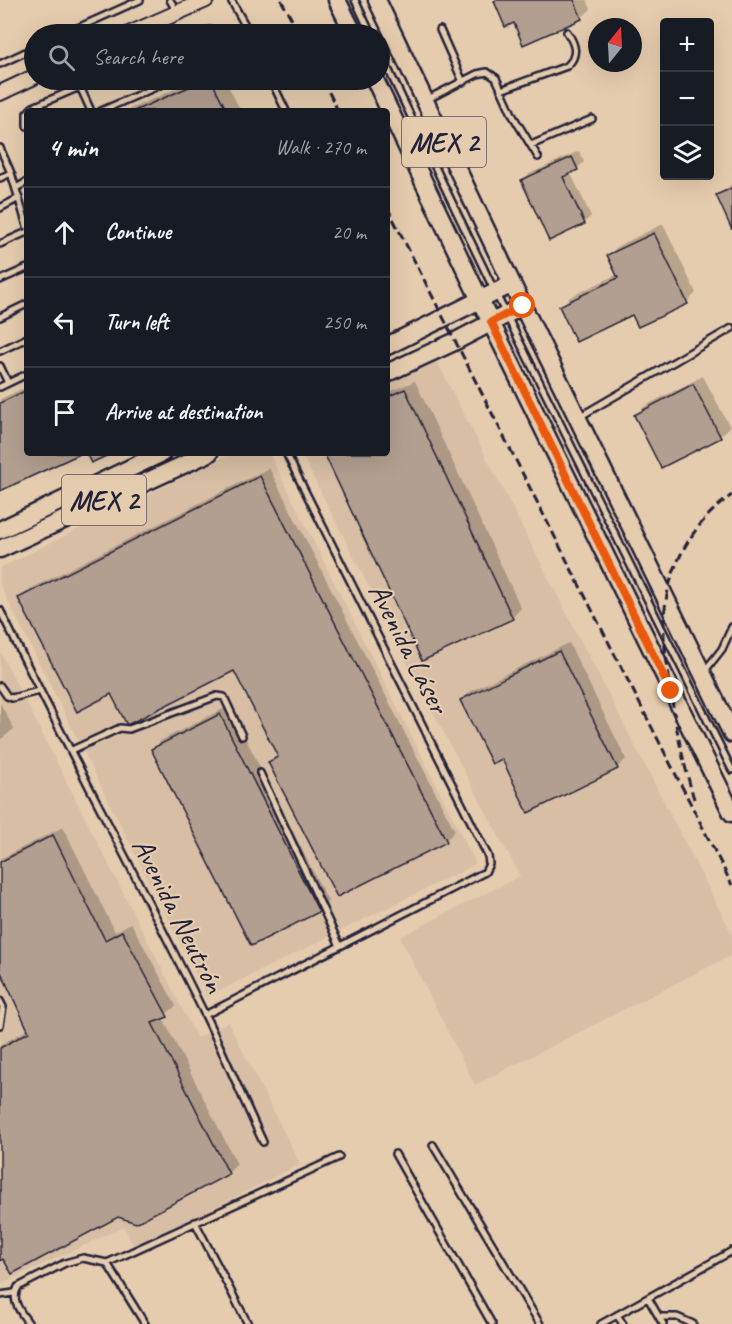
<!DOCTYPE html>
<meta charset="utf-8">
<style>
body{margin:0;font-family:Caveat,sans-serif;background:#20242c;color:#f1f3f6}
.controls{position:absolute;right:18px;top:18px;display:grid;overflow:hidden;border-radius:6px;box-shadow:0 6px 24px #0002}
.controls button{width:54px;height:54px;display:grid;place-items:center;padding:0;border:0;border-bottom:2px solid #363941;background:#171b24;color:#f1f3f6;font:30px sans-serif}
.compass{position:absolute;left:588px;top:18px;width:54px;height:54px;border-radius:50%;background:#171b24;box-shadow:0 6px 24px #0002;rotate:18deg}
.stop{position:absolute;width:18px;height:18px;margin:-14px;border:4px solid #ea580c;border-radius:50%;background:#fff}
.stop.end{background:#ea580c;border-color:#fff;box-shadow:0 2px 6px #0008}
.list{margin:0;padding:0;list-style:none}
h2{display:flex;justify-content:space-between;align-items:center;height:78px;margin:0;padding:0 24px;font-size:26px}
h2 small{font-size:20px;font-weight:400;color:#9ea1a6}
.list li{display:grid;grid-template-columns:39px 1fr auto;gap:18px;align-items:center;box-sizing:border-box;height:90px;padding:0 24px;border-top:2px solid #363941}
.list b{display:block;font-size:22px;white-space:nowrap}
.list em{font-size:20px;font-style:normal;color:#9ea1a6}
.icon{flex:none;width:33px;height:33px;fill:none;stroke:currentColor;stroke-width:2;stroke-linecap:round;stroke-linejoin:round}
.map{position:relative;flex:none;width:732px;height:1324px;overflow:hidden}
.search{position:absolute;background:#171b24;box-shadow:0 6px 24px #0002;left:24px;top:24px;width:366px;height:66px;display:flex;align-items:center;gap:15px;box-sizing:border-box;padding:0 21px;border-radius:33px;color:#9ea1a6;font-size:22px}
.panel{position:absolute;background:#171b24;box-shadow:0 6px 24px #0002;left:24px;top:108px;width:366px;height:348px;border-radius:6px}
.map>svg:first-child{display:block}
.built{fill:#d7bea5}
.shadow{fill:#0003}
.building{fill:#b39f90;stroke:#22223b;stroke-width:1.5}
.lines{fill:none;stroke-linecap:round;stroke-linejoin:round}
.service-casing{stroke:#22223b;stroke-width:10}
.tertiary-casing{stroke:#22223b;stroke-width:18}
.primary-casing{stroke:#22223b;stroke-width:21}
.service{stroke:#e6ccae;stroke-width:5}
.tertiary{stroke:#e6ccae;stroke-width:14}
.primary{stroke:#e6ccae;stroke-width:16}
.rail{stroke:#22223b;stroke-width:3;stroke-dasharray:9 4.5;stroke-linecap:butt}
.route{stroke:#ea580c;stroke-width:8}
.labels{text-anchor:middle;dominant-baseline:central;stroke-width:4.5;stroke-linejoin:round;paint-order:stroke}
.shield{fill:#e6ccae;stroke:#5d555e;stroke-width:1.5}
.shield-label{font-size:28px;font-weight:bold;fill:#22223b}
.street-label{font-size:30px;fill:#22223b;stroke:#e6ccae}
</style>
<div class="map">
<svg width="732" height="1324" viewBox="0 0 732 1324">
<rect width="100%" height="100%" fill="#e6ccae"/>
<filter id="ink" filterUnits="userSpaceOnUse"><feTurbulence type="fractalNoise" baseFrequency=".0167" numOctaves="2"/><feDisplacementMap in="SourceGraphic" scale="12" xChannelSelector="R" yChannelSelector="G"/><feConvolveMatrix kernelMatrix="1 2 1 2 8 2 1 2 1" color-interpolation-filters="sRGB"/></filter>
<g filter="url(#ink)">
<!-- built -->
<path class="built" d="M435 358 732 934V955L475 1085 400 937 520 876 427 701 301 453H387V380Z
M232 453H269L476 864 207 997 0 585V568Z
M0 651 197 1038 228 1022 300 1164 135 1248 124 1227 0 1284Z"/>
<!-- shadow -->
<path class="shadow" d="M497 0H587L591 9 581 18 514 21Z
M196 80H225L241 111H125Z
M579 151 584 162 577 169 570 172 591 216 584 223 523 180 529 174Z
M732 184V227L718 195Z
M663 224 696 293 687 302 633 313 561 307 570 297 618 274 609 255 618 246Z
M703 376 730 427 720 436 662 466 635 416 645 406Z
M415 381 521 608 512 618 326 453H387V393Z
M27 387V453H79L0 490V399Z
M269 468 455 831 446 840 270 762 278 754 234 669 112 692 20 598 30 589Z
M569 643 626 759 617 768 503 757 462 700 471 691Z
M0 703 14 729 0 740Z
M229 706 328 901 319 911 251 944 153 749 162 740Z
M63 827 115 932 131 923 176 1006 162 1017 237 1164 228 1173 0 1259V1045L29 1029 0 967V859Z"/>
<!-- building -->
<path class="building" d="M496 0H574L582 19 523 45 514 23 505 27 494 1Z
M205 80H211L227 111H134Z
M572 157 578 170 563 177 585 224 549 241 521 180Z
M732 188V230L716 195Z
M654 233 688 304 638 327 632 315 576 342 559 306 618 278 607 255Z
M693 384 721 438 661 468 634 415Z
M405 389 513 619 422 661 324 453H387V397Z
M27 390V453H82L0 491V403Z
M86 453H113L91 463Z
M260 476 447 842 337 897 268 762 278 757 234 671 127 725 111 694 77 712 18 598Z
M559 651 618 769 528 813 502 759 492 764 460 700Z
M220 714 319 912 251 946 151 749Z
M53 835 105 940 122 931 168 1017 152 1023 229 1174 136 1223 118 1217 12 1274 3 1259 0 1261V1048L29 1032 0 970V862Z"/>
<g class="lines">
<!-- service casing -->
<g class="service-casing">
<path id="service" d="M170 0 177 12
M231 0 250 34
M355 0 371 34
M440 30 463 82
M64 34 140 0
M196 34 210 30 219 34
M380 52 495 292 732 770
M0 64 34 48
M77 80 91 111
M233 80 239 83 254 80
M271 80 286 111
M501 90 567 66C579 55 575 44 567 32
M426 100 477 74 487 72 496 78 513 116 538 157
M29 111 33 107 96 80
M101 111 172 80
M27 113V126
M531 145 592 119
M0 148 11 173 27 226
M0 178 11 173
M16 188 27 182
M0 208 19 198
M0 244 27 232
M0 280 27 268
M0 317 27 304
M0 351 27 338
M0 366 8 383
M0 387 27 374
M579 417 732 328
M0 610C66 746 138 878 204 1013 225 1056 243 1099 263 1142
M704 672 722 649 732 627
M0 686 7 696 12 698 39 691
M72 750 120 728 129 729 217 696 224 697 242 736
M260 773 340 946
M0 1001 3 1007 0 1025
M205 1015 485 872 489 864 488 856 286 453
M433 1145 540 1324
M395 1154 492 1324
M195 1222 248 1324
M107 1263 145 1324
M0 1295 14 1293
M648 1298 663 1324
M617 1315 623 1324
M659 1317H677L693 1324
M29 1324C21 1312 10 1301 18 1287L65 1263 83 1258 107 1263 339 1157
M601 1324 732 1251"/>
</g>
<!-- tertiary casing -->
<g class="tertiary-casing">
<path id="tertiary" d="M129 34 206 0
M0 93 34 77"/>
</g>
<!-- primary casing -->
<g class="primary-casing">
<path id="primary" d="M337 0 354 34
M377 0 512 284 732 734
M375 80 480 300 732 813
M387 346 512 284
M387 373 454 342 523 306
M0 530 162 453
M0 549 209 453"/>
</g>
<!-- service -->
<use href="#service" class="service"/>
<!-- tertiary -->
<use href="#tertiary" class="tertiary"/>
<!-- primary -->
<use href="#primary" class="primary"/>
<!-- rail -->
<path class="rail" d="M281 0 300 34
M323 80 338 111
M387 207 732 885
M694 799C683 761 674 722 670 683 667 663 663 643 664 623 665 573 690 524 732 495"/>
</g>
</g>
<g class="lines" filter="url(#ink)">
<!-- route -->
<path class="route" d="M523 306 491 322 671 691"/>
</g>
<g class="labels">
<!-- shield labels -->
<g class="shield">
<rect x="402" y="117" width="84" height="50" rx="4.5"/>
<rect x="62" y="475" width="84" height="50" rx="4.5"/>
</g>
<g class="shield-label">
<text x="444" y="142">MEX 2</text>
<text x="104" y="500">MEX 2</text>
</g>
<!-- street labels -->
<g class="street-label">
<text transform="translate(409 648) rotate(63)">Avenida Láser</text>
<text transform="translate(179 915) rotate(63)">Avenida Neutrón</text>
</g>
</g>
</svg>
<div class="controls">
<button>+</button>
<button>−</button>
<button><svg class="icon" aria-label="layers" viewBox="0 0 24 24"><path d="M12 4l9 5-9 5-9-5zM3 14l9 5 9-5"/></svg></button>
</div>
<svg class="compass" viewBox="-18 -18 36 36"><path d="M0-13l5 13h-10z" fill="#e53935"/><path d="M0 13l5-13h-10z" fill="#9ea1a6"/></svg>
<div class="stop" style="left:523px;top:306px"></div>
<div class="stop end" style="left:671px;top:691px"></div>
<div class="search"><svg class="icon" aria-label="search" viewBox="0 0 24 24"><circle cx="10" cy="10" r="6"/><path d="M15 15l6 6"/></svg>Search here</div>
<section class="panel">
<h2>4 min<small>Walk · 270 m</small></h2>
<ul class="list">
<li><svg class="icon" aria-label="ahead" viewBox="0 0 24 24"><path d="M12 20V5M6 11l6-6 6 6"/></svg><div><b>Continue</b></div><em>20 m</em></li>
<li><svg class="icon" aria-label="left" viewBox="0 0 24 24"><path d="M17 20v-9H6M10 6l-5 5 5 5"/></svg><div><b>Turn left</b></div><em>250 m</em></li>
<li><svg class="icon" aria-label="arrive" viewBox="0 0 24 24"><path d="M6 21V4h12l-3 4 3 4H6"/></svg><div><b>Arrive at destination</b></div></li>
</ul>
</section>
</div>
